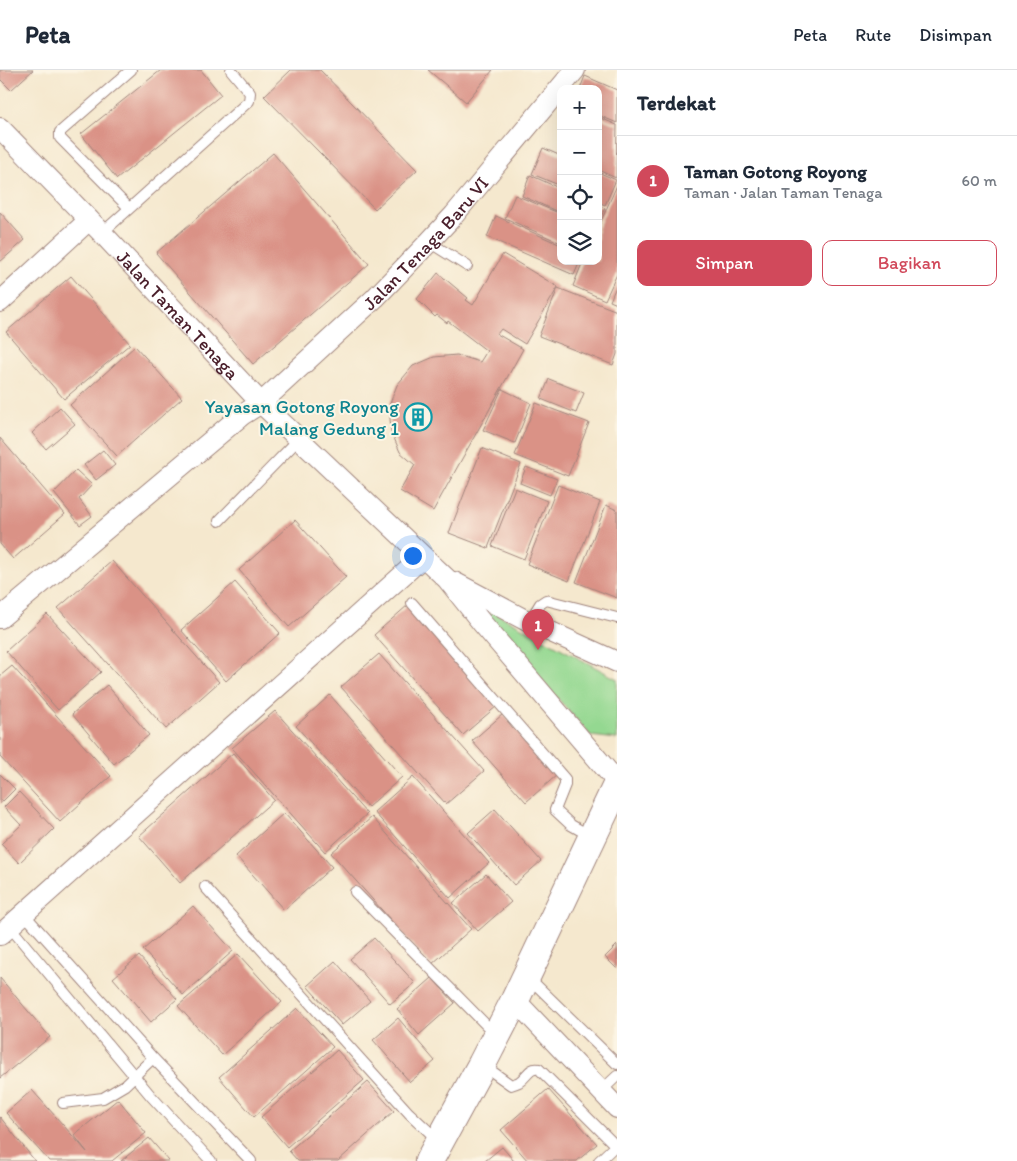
<!DOCTYPE html>
<html lang="id">
<meta charset="utf-8">
<style>
body{margin:0;font-family:Itim,sans-serif;background:#f6f6f7;color:#1f2937}
.controls{position:absolute;right:15px;top:15px;display:grid;overflow:hidden;border-radius:10px;box-shadow:0 5px 20px #0002}
.controls button{width:45px;height:45px;display:grid;place-items:center;padding:0;border:0;border-bottom:1px solid #e0e1e3;background:#fff;color:#1f2937;font:25px sans-serif}
.you{position:absolute;left:412px;top:485px;width:18px;height:18px;margin:-12px;border:4px solid #fff;border-radius:50%;background:#1a73e8;box-shadow:0 0 0 8px #1a73e833}
.badge{display:grid;place-items:center;width:32px;height:32px;border-radius:50%;background:#d1495b;color:#fff;font-size:16px;font-weight:700}
.pin{position:absolute;translate:-50% -41px;filter:drop-shadow(0 1px 2px #0008)}
.pin::after{content:'';position:absolute;top:26px;width:18px;height:15px;background:inherit;clip-path:polygon(0 0,100% 0,50% 100%)}
.list{margin:0;padding:0;list-style:none}
h2{display:flex;justify-content:space-between;align-items:center;height:65px;margin:0;padding:0 20px;font-size:21px}
h2 small{font-size:16px;font-weight:400;color:#747a83}
.list li{display:grid;grid-template-columns:32px 1fr auto;gap:15px;align-items:center;box-sizing:border-box;height:90px;padding:0 20px;border-top:1px solid #e0e1e3}
.list b{display:block;font-size:19px;white-space:nowrap}
.list p{margin:0;font-size:16px;white-space:nowrap;color:#747a83}
.list em{font-size:16px;font-style:normal;color:#747a83}
.actions{display:flex;gap:10px;padding:15px 20px}
.actions a{flex:1;padding:11px 0;border:1px solid #d1495b;border-radius:10px;text-align:center;font-size:18px;color:#d1495b}
.actions .main{background:#d1495b;color:#fff}
.icon{flex:none;width:28px;height:28px;fill:none;stroke:currentColor;stroke-width:2;stroke-linecap:round;stroke-linejoin:round}
.map{position:relative;flex:none;width:617px;height:1091px;overflow:hidden}
header{display:flex;align-items:center;gap:30px;box-sizing:border-box;height:70px;padding:0 25px;background:#fff;border-bottom:1px solid #e0e1e3}
header strong{font-size:24px}
nav{display:flex;gap:28px;margin-inline-start:auto;font-size:18px}
main{display:flex}
aside{flex:1;background:#fff}
.map>svg:first-child{display:block}
.green{fill:#94d891;stroke:#6f7c5e}
.building{fill:#da9286}
.lines{fill:none;stroke-linecap:round;stroke-linejoin:round}
.lane-casing{stroke:#a0847c;stroke-width:12}
.street-casing{stroke:#a0847c;stroke-width:22}
.highway-casing{stroke:#a0847c;stroke-width:30}
.lane{stroke:#fff;stroke-width:10}
.street{stroke:#fff;stroke-width:20}
.highway{stroke:#fff;stroke-width:28}
.labels{text-anchor:middle;dominant-baseline:central;stroke-width:4;stroke-linejoin:round;paint-order:stroke}
.street-label{font-size:19px;fill:#4a1f2b;stroke:#fcf5e5}
.culture-label{font-size:19px;fill:#0d838f;stroke:#fcf5e5;text-anchor:end}
</style>
<header>
<strong>Peta</strong>
<nav><a>Peta</a><a>Rute</a><a>Disimpan</a></nav>
</header>
<main>
<div class="map">
<svg width="617" height="1091" viewBox="0 0 617 1091">
<rect width="100%" height="100%" fill="#fcf5e5"/>
<filter id="ink" filterUnits="userSpaceOnUse"><feTurbulence type="fractalNoise" baseFrequency=".02" numOctaves="2"/><feDisplacementMap in="SourceGraphic" scale="10" xChannelSelector="R" yChannelSelector="G"/><feConvolveMatrix kernelMatrix="1 2 1 2 8 2 1 2 1" color-interpolation-filters="sRGB"/></filter>
<filter id="wash" filterUnits="userSpaceOnUse"><feTurbulence type="fractalNoise" baseFrequency=".0096" numOctaves="4" result="noise"/><feDisplacementMap in="SourceGraphic" scale="20" xChannelSelector="R" yChannelSelector="G"/><feGaussianBlur stdDeviation="1.12" result="paint"/><feColorMatrix in="noise" values="0 0 0 0 0 0 0 0 0 0 0 0 0 0 0 0 0 1.4 0 .05"/><feComposite in="paint" operator="in"/></filter>
<g filter="url(#wash)">
<rect width="100%" height="100%" fill="#f5e8ce"/>
<!-- green -->
<path class="green" d="M492 541 617 609V669L591 666 488 550 489 545Z"/>
<g id="blocks">
<!-- building -->
<path class="building" d="M0 0H33L11 20 0 9Z
M161 0H201L221 25 117 109 81 64Z
M291 0H320L417 100 375 139 264 26Z
M428 0H493L466 32Z
M585 6 617 20V53L598 45V19H580Z
M598 47 617 55 616 108 598 100Z
M543 78 561 86V116L532 104Z
M273 83 369 194 253 294 156 183Z
M598 102 616 110 605 135 598 132Z
M530 105 561 119V143L522 126Z
M617 115V204L605 230 573 216 583 191H598V158Z
M515 125 561 144V173L505 148Z
M598 135 605 138 598 152Z
M0 142 25 170 0 192Z
M496 146 561 175V191H580L574 205 487 167Z
M503 184 558 217 525 274 501 259 497 264 523 279 433 441 400 421 415 395 400 382 391 361 389 336 397 315 413 296 434 287 457 285 480 292 487 281 448 251 447 253 437 245 435 247 417 229 438 203 468 228 466 230 473 235Z
M71 206 130 274 64 329 6 262Z
M617 214V234L610 231Z
M558 218 617 241V284L613 295 539 266Z
M135 276 182 328 117 386 70 335Z
M549 309 584 323 576 343 541 329Z
M502 319 531 333 515 373 483 360Z
M536 333 589 353 568 406 515 385Z
M60 337 75 354 46 379 32 363Z
M0 368 65 444 13 489 0 474Z
M482 378 521 394 488 478 449 463Z
M103 380 115 395 96 410 84 395Z
M526 397 557 409 550 425 520 413Z
M76 400 92 415 79 429 92 446 80 455 54 423Z
M558 415 600 432 569 511 527 494Z
M515 418 547 431 524 489 492 476Z
M606 435 617 440V528L576 512Z
M295 450 346 507 289 557 239 500Z
M112 491 219 612 166 659 58 538Z
M235 512 280 563 226 611 181 560Z
M408 535 497 636 463 665 374 565Z
M47 544 101 602 58 640 6 581Z
M379 584 484 701 446 734 341 617Z
M12 596 111 706 60 752 0 687V606Z
M107 615 149 665 114 694 72 644Z
M330 625 402 707 368 737 296 656Z
M275 641 367 744 325 782 232 678Z
M503 644 557 705 526 732 472 671Z
M233 683 274 730 180 813 139 766Z
M0 704 15 719 0 734Z
M413 707 489 793 450 828 374 742Z
M19 722 54 759 19 793 1 774 21 755 4 737Z
M495 739 541 791 514 815 468 763Z
M284 743 332 797 284 840 236 786Z
M372 747 471 859 431 895 331 783Z
M486 804 511 832 478 861 453 833Z
M193 836 233 881 183 925 143 880Z
M374 868 415 913 390 934 350 889Z
M617 875V899L605 887Z
M238 884 282 932 222 985 178 936Z
M139 886 177 929 151 952 113 908Z
M335 891 370 931 342 955 307 916Z
M0 908 50 967 0 1008Z
M432 908 455 933 419 965 397 939Z
M297 938 333 977 254 1047 219 1007Z
M398 948 435 991 410 1012 373 970Z
M337 980 364 1010 287 1077 261 1047Z
M368 1012 394 1041 338 1091H298L289 1081Z
M548 1019 597 1074 577 1091H528L501 1060Z
M32 1020 87 1082 74 1065 118 1029 146 1063 112 1091H49L6 1043Z
M0 1047 35 1091H0Z
M149 1068 169 1091H121Z
M502 1077 514 1091H485Z"/>
</g>
</g>
<g filter="url(#ink)">
<use href="#blocks" fill-opacity="0" stroke="#a0847c" stroke-width="1"/>
<g class="lines">
<!-- lane casing -->
<g class="lane-casing">
<path id="lane" d="M129 138 60 68V62L131 0
M102 163 249 31 250 23 231 0
M429 172 467 196
M219 451 298 370
M412 533 565 709V715L555 740 571 755 592 767
M529 552 540 534 546 530 617 548
M205 817 409 1043 439 1071
M355 822 496 965
M24 844 153 988 251 1091
M10 857 151 1026 211 1091
M527 906 617 994
M483 995 511 1015C512 1015 519 1012 519 1012 527 1007 529 997 539 999L615 1075
M600 1022 617 1006
M63 1033 103 1028 125 1015 153 988
M599 1091 617 1074"/>
</g>
<!-- street casing -->
<g class="street-casing">
<g id="street">
<path id="s1" d="M0 58 102 163 261 333 447 509 482 553 617 712"/>
<path d="M0 232 89 150"/>
<path d="M454 512 529 552 617 592"/>
<path id="s2" d="M0 548 242 345 261 333 375 228 429 172 454 145 575 0"/>
<path d="M0 865 423 487"/>
<path d="M515 930 617 1038"/>
</g>
</g>
<!-- highway casing -->
<g class="highway-casing">
<path id="highway" d="M429 1091 482 994 515 930 617 715"/>
</g>
<!-- lane -->
<use href="#lane" class="lane"/>
<!-- street -->
<use href="#street" class="street"/>
<!-- highway -->
<use href="#highway" class="highway"/>
</g>
</g>
<!-- icons -->
<defs>
<g id="building-ring" transform="scale(1.4375)"><circle r="9.5" fill="#fcf5e5" stroke="#0f9aa8" stroke-width="1.5"/><path d="M-4-6H4V6H1V3H-1V6H-4ZM-2.5-4.3h1.7v1.8h-1.7ZM.8-4.3h1.7v1.8H.8ZM-2.5-1h1.7V.8h-1.7ZM.8-1h1.7V.8H.8Z" fill="#0f9aa8"/></g>
</defs>
<g fill-rule="evenodd">
<use href="#building-ring" x="418" y="347"/>
</g>
<g class="labels">
<!-- street labels -->
<g class="street-label">
<text stroke="none"><textPath href="#s2" startOffset="568">Jalan Tenaga Baru VI</textPath></text>
<text stroke="none"><textPath href="#s1" startOffset="258">Jalan Taman Tenaga</textPath></text>
</g>
<!-- culture labels -->
<g class="culture-label">
<text x="399" y="336">Yayasan Gotong Royong<tspan x="399" dy="22">Malang Gedung 1</tspan></text>
</g>
</g>
</svg>
<div class="controls">
<button>+</button>
<button>−</button>
<button><svg class="icon" aria-label="locate" viewBox="0 0 24 24"><circle cx="12" cy="12" r="6"/><path d="M12 2v4M12 18v4M2 12h4M18 12h4"/></svg></button>
<button><svg class="icon" aria-label="layers" viewBox="0 0 24 24"><path d="M12 4l9 5-9 5-9-5zM3 14l9 5 9-5"/></svg></button>
</div>
<div class="you"></div>
<div class="pin badge" style="left:538px;top:580px">1</div>
</div>
<aside>
<h2>Terdekat<small></small></h2>
<ul class="list">
<li><span class="badge">1</span><div><b>Taman Gotong Royong</b><p>Taman · Jalan Taman Tenaga</p></div><em>60 m</em></li>
</ul>
<div class="actions"><a class="main">Simpan</a><a>Bagikan</a></div>
</aside>
</main>
